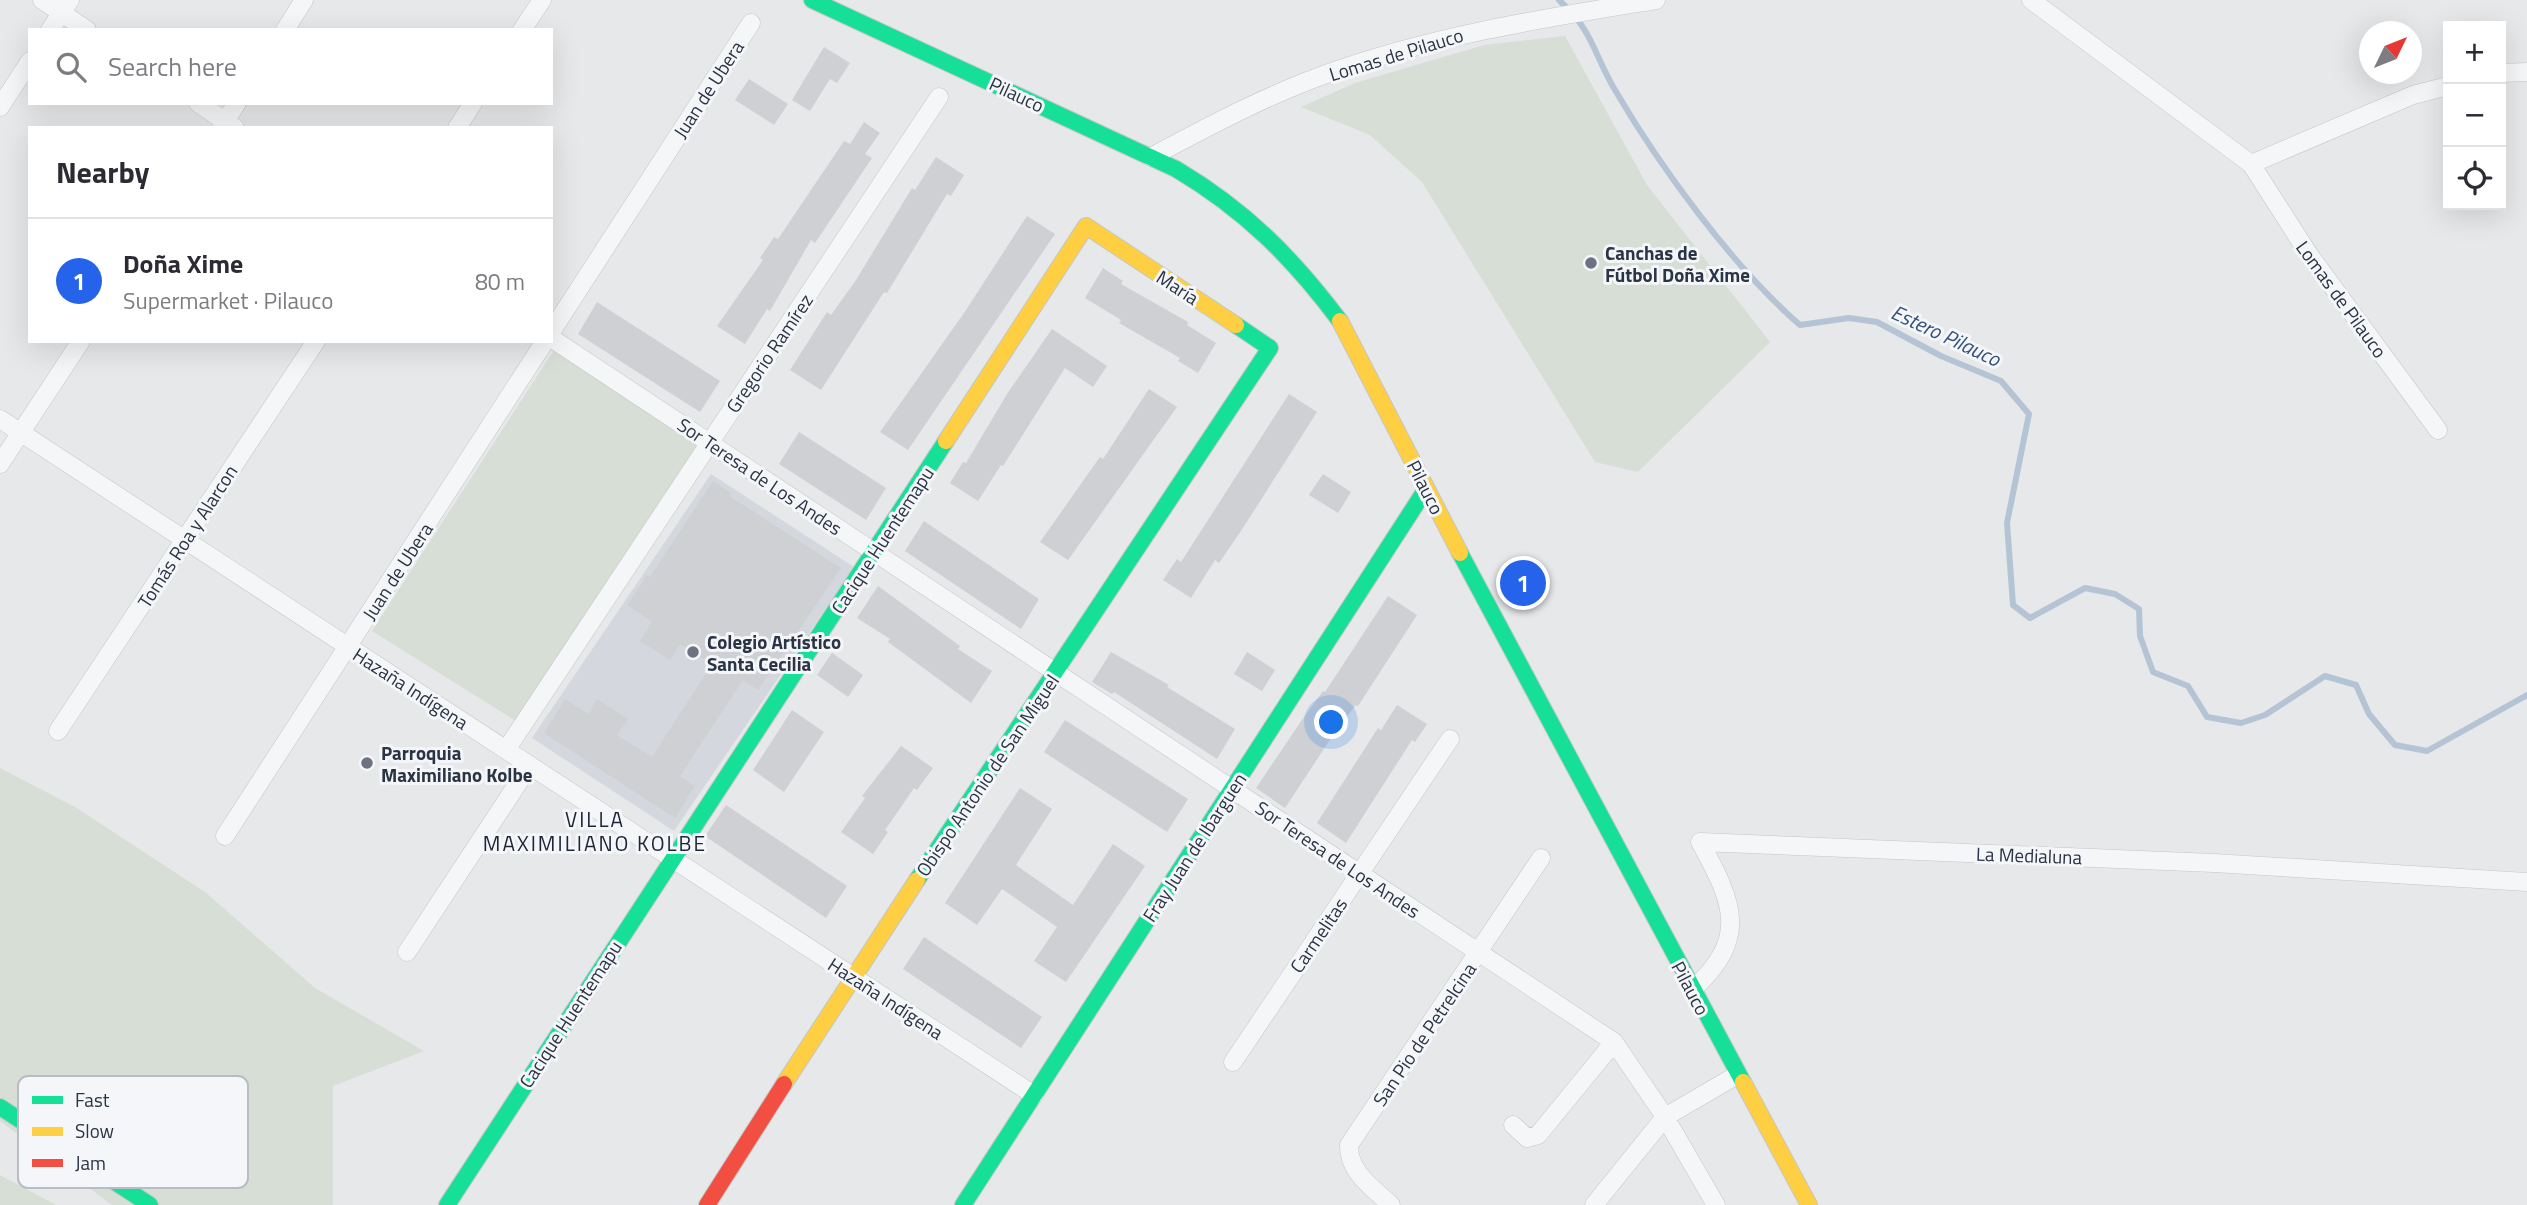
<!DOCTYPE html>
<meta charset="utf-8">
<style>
body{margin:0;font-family:"Titillium Web",sans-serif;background:#f2f2f3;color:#2b2b33}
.controls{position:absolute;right:21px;top:21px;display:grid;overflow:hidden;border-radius:0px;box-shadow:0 7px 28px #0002}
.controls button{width:63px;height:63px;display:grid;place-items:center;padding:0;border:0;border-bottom:2px solid #e1e1e2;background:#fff;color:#2b2b33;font:35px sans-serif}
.compass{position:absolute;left:2359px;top:21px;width:63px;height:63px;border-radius:50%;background:#fff;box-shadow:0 7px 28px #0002;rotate:47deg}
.you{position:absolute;left:1332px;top:723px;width:24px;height:24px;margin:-18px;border:5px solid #fff;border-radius:50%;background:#1a73e8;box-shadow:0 0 0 10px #1a73e833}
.badge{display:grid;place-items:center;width:46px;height:46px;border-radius:50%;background:#2563eb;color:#fff;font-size:23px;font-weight:700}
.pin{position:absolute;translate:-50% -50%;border:4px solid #fff;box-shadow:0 2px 7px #0006}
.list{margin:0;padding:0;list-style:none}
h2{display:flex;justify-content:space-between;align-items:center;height:91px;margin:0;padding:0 28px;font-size:30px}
h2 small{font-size:23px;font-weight:400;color:#7c7c81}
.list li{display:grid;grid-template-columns:46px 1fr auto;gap:21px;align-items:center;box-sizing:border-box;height:126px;padding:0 28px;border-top:2px solid #e1e1e2}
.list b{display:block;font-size:26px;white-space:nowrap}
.list p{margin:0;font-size:23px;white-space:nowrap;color:#7c7c81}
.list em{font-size:23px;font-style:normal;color:#7c7c81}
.icon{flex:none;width:38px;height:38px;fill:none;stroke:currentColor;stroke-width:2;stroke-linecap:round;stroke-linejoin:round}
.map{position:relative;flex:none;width:2527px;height:1205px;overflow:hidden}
.search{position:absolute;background:#fff;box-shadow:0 7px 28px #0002;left:28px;top:28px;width:525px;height:77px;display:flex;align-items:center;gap:18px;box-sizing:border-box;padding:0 24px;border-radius:0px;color:#7c7c81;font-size:26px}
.panel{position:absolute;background:#fff;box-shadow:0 7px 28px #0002;left:28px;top:126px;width:525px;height:217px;border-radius:0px}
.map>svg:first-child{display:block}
.built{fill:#d4d7dd}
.green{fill:#d6ded6}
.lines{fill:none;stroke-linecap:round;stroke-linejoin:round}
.stream{stroke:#b4c4d5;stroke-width:6}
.building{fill:#ced0d3}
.street-casing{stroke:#c4c6c8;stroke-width:19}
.fast-casing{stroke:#c4c6c8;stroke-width:18}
.slow-casing{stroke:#c4c6c8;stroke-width:18}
.jam-casing{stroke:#c4c6c8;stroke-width:18}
.street{stroke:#f5f6f7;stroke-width:18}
.fast{stroke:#16e098;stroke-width:16}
.slow{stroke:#ffcf43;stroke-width:16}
.jam{stroke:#f24e42;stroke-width:16}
.poi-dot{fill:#6c737f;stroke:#f4f6f9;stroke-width:2.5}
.labels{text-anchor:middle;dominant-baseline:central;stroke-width:6;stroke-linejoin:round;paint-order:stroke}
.street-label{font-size:19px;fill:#2b3445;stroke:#f4f6f9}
.poi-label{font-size:19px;font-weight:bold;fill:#2b3445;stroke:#f4f6f9;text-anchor:start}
.water-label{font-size:21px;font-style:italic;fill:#34527a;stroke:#f4f6f9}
.neighbourhood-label{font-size:21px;letter-spacing:2px;fill:#1d2536;stroke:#f4f6f9}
.key{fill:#f4f6f9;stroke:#b8bcc3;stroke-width:2}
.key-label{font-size:19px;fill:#2b3445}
</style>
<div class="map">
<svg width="2527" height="1205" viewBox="0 0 2527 1205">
<rect width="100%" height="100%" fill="#e6e8ea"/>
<!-- built -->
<path class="built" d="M711 474 854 567 674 831 532 738Z"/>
<!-- green -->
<path class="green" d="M1565 36 1647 185 1770 342 1638 472 1595 462 1422 182 1370 135 1301 107 1355 83 1484 45Z
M554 350 700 445 519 723 372 631Z
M0 768 75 807 205 892 315 988 424 1051 333 1086V1205H112L0 1121Z
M0 1175 56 1205H0Z"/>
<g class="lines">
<!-- stream -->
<path class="stream" d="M1559 0C1594 32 1593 53 1615 90 1660 167 1733 267 1800 325L1849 318 1877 322 1941 356 2001 381 2029 414 2007 523 2013 605 2030 618 2085 588 2115 594 2139 609 2140 636 2153 672 2188 686 2207 717 2241 723 2265 715 2325 676 2356 685 2369 714 2395 745 2427 751 2527 695"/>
</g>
<!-- building -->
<path class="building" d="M824 47 850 63 837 83 830 79 810 111 792 100Z
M749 79 788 104 774 125 735 100Z
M864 122 880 133 865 154 872 158 815 243 811 240 770 311 767 309 745 344 717 326 763 260 760 258 774 237 778 239 844 141 850 144Z
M936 157 964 175 951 196 947 194 887 293 884 292 821 390 790 370 827 312 831 315 856 280 912 188 915 190Z
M1027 216 1055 234 908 450 880 432 964 313Z
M1103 268 1123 281 1121 284 1188 322 1187 325 1216 343 1198 373 1178 361 1180 358 1119 323 1121 320 1085 298Z
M597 302 720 381 700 412 578 334Z
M1052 329 1107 366 1093 387 1065 368 1003 466 1001 465 978 501 950 483 963 462 966 463 1007 394Z
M1149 389 1177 407 1068 560 1040 542 1100 457 1103 459Z
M1289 394 1317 412 1241 531 1219 563 1215 560 1191 598 1163 580 1177 559 1181 562Z
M799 432 886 488 866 520 779 464Z
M1323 474 1351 492 1338 513 1309 495Z
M713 481 731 493 729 496 841 568 758 690 743 680 680 776 695 786 675 818 544 733 565 699 588 714 597 699 628 719 617 735 652 757 712 664 680 644 670 660 640 641 652 622 627 605 647 575 650 577Z
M924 521 1039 599 1021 629 905 551Z
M878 586 960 646 958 649 992 671 971 703 888 642 890 639 857 618Z
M1388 596 1417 615 1358 706 1356 705 1339 726 1285 808 1256 788 1304 717 1323 691 1325 692Z
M1111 652 1169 685 1167 687 1235 729 1217 759 1114 692 1112 694 1092 682Z
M1247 652 1275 670 1262 691 1234 674Z
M832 653 863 675 848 697 817 675Z
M1397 705 1427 724 1415 742 1412 740 1346 843 1317 823 1378 728 1381 730Z
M792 710 824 732 784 792 753 770Z
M1065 720 1188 799 1167 832 1044 752Z
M901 746 933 768 917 790 914 788 885 830 888 832 873 854 841 832 865 798 862 796Z
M1020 788 1052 809 1016 865 1073 905 1113 844 1145 866 1066 982 1034 961 1057 927 1002 889 977 925 945 903Z
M726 805 847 886 826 918 705 836Z
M924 937 1042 1017 1021 1048 903 969Z"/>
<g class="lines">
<!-- street casing -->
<g class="street-casing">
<path id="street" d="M42 0 87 30
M2031 0 2251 164 2310 256 2438 430
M50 30 70 0
M285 30 304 0
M522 30 542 0
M2501 73 2527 72
M198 103 235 128
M0 107 30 61
M221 128 237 103
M457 128 473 103
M1151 157C1209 126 1267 95 1329 73 1435 35 1546 18 1656 0
M2251 164 2413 95 2448 86
M551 332 751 23
M551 338 1614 1042 1665 1117 1716 1205
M0 419 1034 1095
M0 464 81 341
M58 731 316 341
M506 750 939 97
M225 836 545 341
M407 952 530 765
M1692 990C1750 938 1733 902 1700 842L2214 863 2527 882
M1233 1062 1450 739
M1513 1125 1527 1138 1538 1135 1614 1042
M1391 1205C1373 1188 1348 1172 1349 1145L1541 858
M1594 1205 1665 1117 1737 1075"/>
</g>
<!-- fast casing -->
<g class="fast-casing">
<path id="fast" d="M812 0 1176 169C1245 210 1292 257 1340 321
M1460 553 1743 1082
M917 880 1270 348 1236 325
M0 1107 150 1205
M447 1205 946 441
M963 1205 1426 489"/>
</g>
<!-- slow casing -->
<g class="slow-casing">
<path id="slow" d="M1340 321 1460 553
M946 441 1086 226 1236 325
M1743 1082 1809 1205
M784 1084 917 880"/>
</g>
<!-- jam casing -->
<g class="jam-casing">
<path id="jam" d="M707 1205 784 1084"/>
</g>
<!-- street -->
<use href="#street" class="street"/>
<!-- fast -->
<use href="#fast" class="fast"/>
<!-- slow -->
<use href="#slow" class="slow"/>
<!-- jam -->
<use href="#jam" class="jam"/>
</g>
<!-- markers -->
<g class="poi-dot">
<circle cx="1591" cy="263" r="7"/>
<circle cx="693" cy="652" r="7"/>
<circle cx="367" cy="763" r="7"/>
</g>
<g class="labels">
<!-- street labels -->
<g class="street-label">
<text transform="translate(1396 54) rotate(-17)">Lomas de Pilauco</text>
<text transform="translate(708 89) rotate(-57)">Juan de Ubera</text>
<text transform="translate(1017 94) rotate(25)">Pilauco</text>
<text transform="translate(1178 287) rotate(33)">María</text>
<text transform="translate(2342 299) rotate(54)">Lomas de Pilauco</text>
<text transform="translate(769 353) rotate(-56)">Gregorio Ramírez</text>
<text transform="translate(760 476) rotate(34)">Sor Teresa de Los Andes</text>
<text transform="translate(1426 487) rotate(63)">Pilauco</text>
<text transform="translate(187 536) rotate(-57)">Tomás Roa y Alarcon</text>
<text transform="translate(882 540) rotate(-57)">Cacique Huentemapu</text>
<text transform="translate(397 571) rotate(-57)">Juan de Ubera</text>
<text transform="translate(411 688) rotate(33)">Hazaña Indígena</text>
<text transform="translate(987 775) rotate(-56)">Obispo Antonio de San Miguel</text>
<text transform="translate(1194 847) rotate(-57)">Fray Juan de Ibarguen</text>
<text transform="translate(2029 855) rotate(2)">La Medialuna</text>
<text transform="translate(1338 859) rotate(34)">Sor Teresa de Los Andes</text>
<text transform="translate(1318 935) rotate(-56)">Carmelitas</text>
<text transform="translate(1691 988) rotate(62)">Pilauco</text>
<text transform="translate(886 998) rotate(33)">Hazaña Indígena</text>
<text transform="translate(570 1014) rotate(-57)">Cacique Huentemapu</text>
<text transform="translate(1424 1034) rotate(-56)">San Pio de Petrelcina</text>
</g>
<!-- poi labels -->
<g class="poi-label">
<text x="1605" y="252">Canchas de<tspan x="1605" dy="22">Fútbol Doña Xime</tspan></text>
<text x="707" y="641">Colegio Artístico<tspan x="707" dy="22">Santa Cecilia</tspan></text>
<text x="381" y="752">Parroquia<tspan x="381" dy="22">Maximiliano Kolbe</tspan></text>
</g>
<!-- water labels -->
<g class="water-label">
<text transform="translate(1946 335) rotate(25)">Estero Pilauco</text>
</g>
<!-- neighbourhood labels -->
<g class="neighbourhood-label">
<text x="595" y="819">VILLA<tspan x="595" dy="24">MAXIMILIANO KOLBE</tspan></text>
</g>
</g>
<!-- legend -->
<rect x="18" y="1076" width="230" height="112" rx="10" class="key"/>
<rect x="32" y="1096" width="31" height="8" fill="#16e098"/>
<rect x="32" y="1127" width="31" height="9" fill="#ffcf43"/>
<rect x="32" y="1159" width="31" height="8" fill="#f24e42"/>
<g class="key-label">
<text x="75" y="1107">Fast</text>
<text x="75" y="1138">Slow</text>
<text x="75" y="1170">Jam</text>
</g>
</svg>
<div class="controls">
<button>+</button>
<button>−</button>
<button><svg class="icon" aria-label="locate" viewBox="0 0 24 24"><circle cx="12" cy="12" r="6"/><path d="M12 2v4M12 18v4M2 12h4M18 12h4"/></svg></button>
</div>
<svg class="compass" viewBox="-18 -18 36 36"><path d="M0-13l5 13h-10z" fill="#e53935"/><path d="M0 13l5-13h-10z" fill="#7c7c81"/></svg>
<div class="you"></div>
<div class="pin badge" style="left:1523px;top:583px">1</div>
<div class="search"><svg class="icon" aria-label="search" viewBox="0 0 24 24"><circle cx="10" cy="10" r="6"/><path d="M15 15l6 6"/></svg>Search here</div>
<section class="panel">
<h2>Nearby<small></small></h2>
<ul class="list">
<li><span class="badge">1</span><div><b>Doña Xime</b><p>Supermarket · Pilauco</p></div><em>80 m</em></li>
</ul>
</section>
</div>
